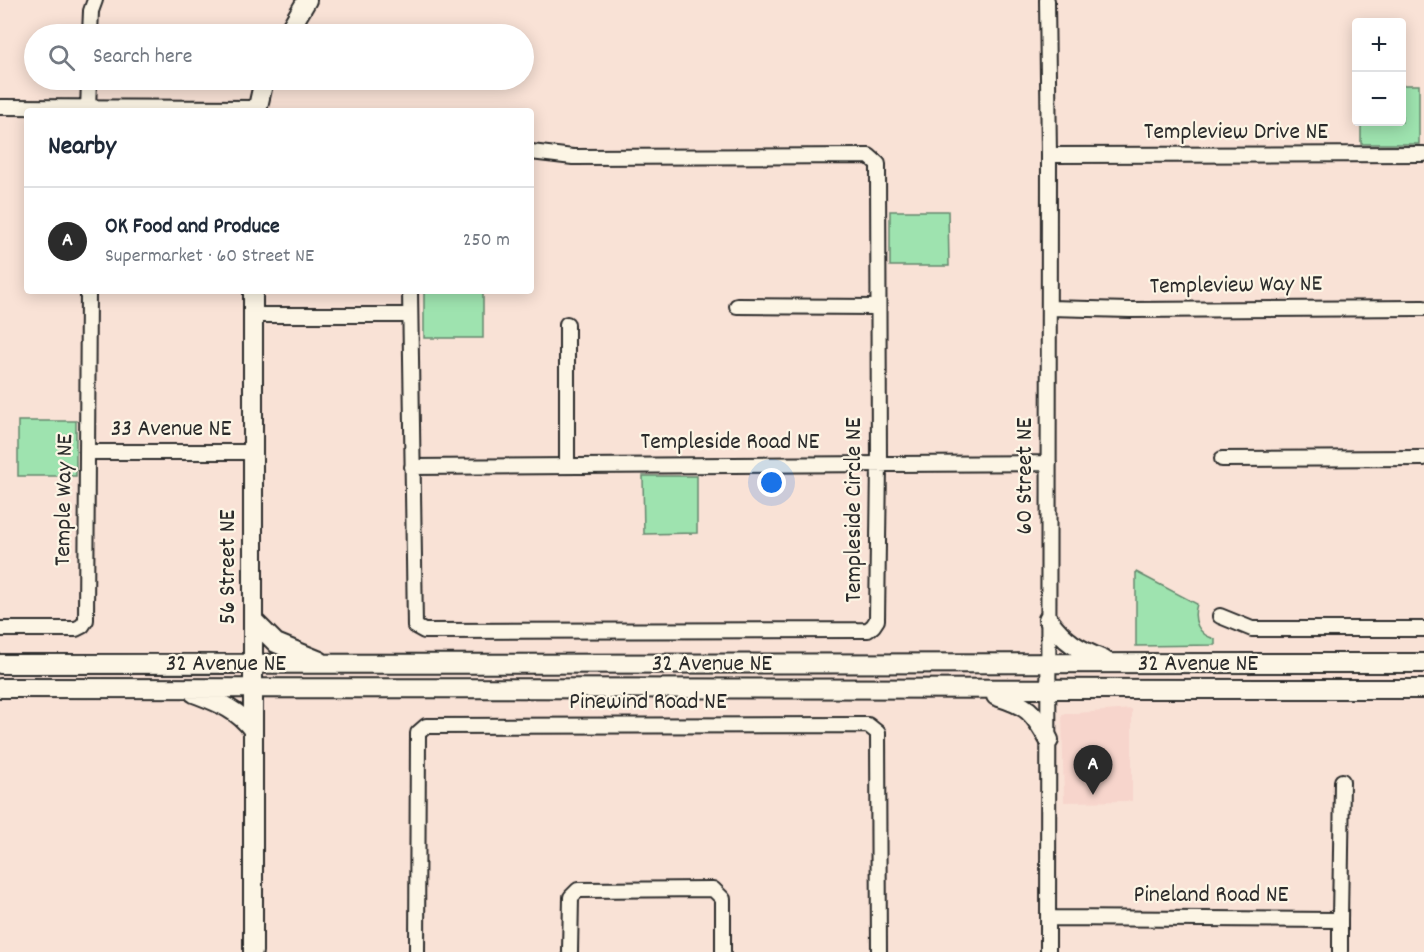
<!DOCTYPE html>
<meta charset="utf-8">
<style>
body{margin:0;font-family:Dekko,sans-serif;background:#f6f6f7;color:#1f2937}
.controls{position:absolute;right:18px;top:18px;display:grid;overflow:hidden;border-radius:6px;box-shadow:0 3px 15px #0003}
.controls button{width:54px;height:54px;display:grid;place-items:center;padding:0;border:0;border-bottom:2px solid #e0e1e3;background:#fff;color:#1f2937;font:30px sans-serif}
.you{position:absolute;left:772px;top:483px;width:21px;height:21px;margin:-15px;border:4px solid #fff;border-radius:50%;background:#1a73e8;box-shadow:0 0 0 9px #1a73e833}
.badge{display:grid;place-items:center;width:39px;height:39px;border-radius:50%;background:#2b2b2b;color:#fff;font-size:20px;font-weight:700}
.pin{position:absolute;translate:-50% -50px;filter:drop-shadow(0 2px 3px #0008)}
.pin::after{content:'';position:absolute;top:32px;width:21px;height:18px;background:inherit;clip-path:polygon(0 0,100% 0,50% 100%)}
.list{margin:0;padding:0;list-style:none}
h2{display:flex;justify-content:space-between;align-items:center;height:78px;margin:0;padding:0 24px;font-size:26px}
h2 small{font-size:20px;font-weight:400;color:#747a83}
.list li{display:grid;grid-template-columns:39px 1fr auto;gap:18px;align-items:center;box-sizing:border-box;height:108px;padding:0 24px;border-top:2px solid #e0e1e3}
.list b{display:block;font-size:22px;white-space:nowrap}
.list p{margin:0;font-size:20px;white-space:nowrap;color:#747a83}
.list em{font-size:20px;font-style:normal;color:#747a83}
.icon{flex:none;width:33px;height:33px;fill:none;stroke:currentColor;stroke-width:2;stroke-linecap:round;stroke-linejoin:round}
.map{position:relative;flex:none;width:1424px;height:952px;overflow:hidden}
.search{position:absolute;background:#fff;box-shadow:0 3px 15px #0003;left:24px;top:24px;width:510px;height:66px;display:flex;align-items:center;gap:15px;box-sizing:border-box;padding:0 21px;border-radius:33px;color:#747a83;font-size:22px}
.panel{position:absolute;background:#fff;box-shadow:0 3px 15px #0003;left:24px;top:108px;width:510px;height:186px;border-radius:6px}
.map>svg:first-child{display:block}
.built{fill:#f7d5cc}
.green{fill:#9ee3af;stroke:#64876d;stroke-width:1.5}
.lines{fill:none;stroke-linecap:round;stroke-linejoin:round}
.street-casing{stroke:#2b2b2b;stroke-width:18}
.secondary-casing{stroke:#2b2b2b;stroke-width:22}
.street{stroke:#fcf5e5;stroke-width:14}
.secondary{stroke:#fcf5e5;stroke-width:18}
.labels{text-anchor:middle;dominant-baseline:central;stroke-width:4.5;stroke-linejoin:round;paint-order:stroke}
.street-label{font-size:24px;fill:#2b2b2b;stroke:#fcf5e5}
</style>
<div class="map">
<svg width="1424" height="952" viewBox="0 0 1424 952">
<rect width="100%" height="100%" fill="#f9e2d6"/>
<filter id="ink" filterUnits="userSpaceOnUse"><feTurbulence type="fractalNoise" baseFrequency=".0167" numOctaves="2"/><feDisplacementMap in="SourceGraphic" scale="12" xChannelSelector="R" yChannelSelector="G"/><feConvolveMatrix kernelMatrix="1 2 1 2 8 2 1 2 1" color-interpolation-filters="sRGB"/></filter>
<g filter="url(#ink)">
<!-- built -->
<path class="built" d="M1132 709V801L1064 802 1062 714Z"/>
<!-- green -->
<path class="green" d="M1402 85H1419V144H1361V122H1402Z
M890 211H948L949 266H890Z
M424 291H483V338H424Z
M18 421H76V476H18Z
M643 476H697V533L644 534Z
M1136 572 1197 604C1192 620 1198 635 1215 639V645L1136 646Z"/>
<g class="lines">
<!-- street casing -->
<g class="street-casing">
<path id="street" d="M1047 0 1049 155 1048 952
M90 34 91 11 95 0
M0 107 257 108
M88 111 89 80
M1049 155 1424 154
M410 291 415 626 424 631 868 630 873 626 877 620 879 464 878 164 869 156 573 157 531 152
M737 306 877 307
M1049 308 1130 310 1424 308
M253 315H410
M567 324V466
M88 452H253
M1222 459 1424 458
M412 467 1049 463
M1220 616 1252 629H1424
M0 629H76L82 626 86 620 88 291
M1049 918 1340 920V952
M1340 920 1342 781
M417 952 418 733 426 726 868 725 878 733 879 952
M570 952 571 897 578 890 713 889 723 899V952"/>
</g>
<!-- secondary casing -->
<g class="secondary-casing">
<path id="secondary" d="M287 34 307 0
M257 111 264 80
M1048 619C1065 642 1077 649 1104 660
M253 620 276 643 320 661
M0 664 1424 663
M0 688 1424 689
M194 693C217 702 238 709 253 730
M996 696C1028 706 1032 710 1049 740
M253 952V291"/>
</g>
<!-- street -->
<use href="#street" class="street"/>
<!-- secondary -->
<use href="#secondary" class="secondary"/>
</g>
</g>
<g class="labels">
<!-- street labels -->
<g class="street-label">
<text x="1236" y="133">Templeview Drive NE</text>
<text transform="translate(1236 286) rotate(-1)">Templeview Way NE</text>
<text x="171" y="430">33 Avenue NE</text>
<text x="730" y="443">Templeside Road NE</text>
<text transform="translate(1026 476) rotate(-90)">60 Street NE</text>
<text transform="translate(65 500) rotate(-89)">Temple Way NE</text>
<text transform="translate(855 510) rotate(-90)">Templeside Circle NE</text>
<text transform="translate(229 567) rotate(-90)">56 Street NE</text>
<text x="226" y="665">32 Avenue NE</text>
<text x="712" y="665">32 Avenue NE</text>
<text x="1198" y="665">32 Avenue NE</text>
<text x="648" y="703">Pinewind Road NE</text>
<text x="1211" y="896">Pineland Road NE</text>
</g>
</g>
</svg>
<div class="controls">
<button>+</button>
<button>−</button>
</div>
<div class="you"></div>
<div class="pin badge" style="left:1093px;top:795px">A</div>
<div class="search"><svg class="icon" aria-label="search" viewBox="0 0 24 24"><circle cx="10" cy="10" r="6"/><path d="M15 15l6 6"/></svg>Search here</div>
<section class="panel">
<h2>Nearby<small></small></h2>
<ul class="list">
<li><span class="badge">A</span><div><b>OK Food and Produce</b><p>Supermarket · 60 Street NE</p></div><em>250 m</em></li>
</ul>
</section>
</div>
